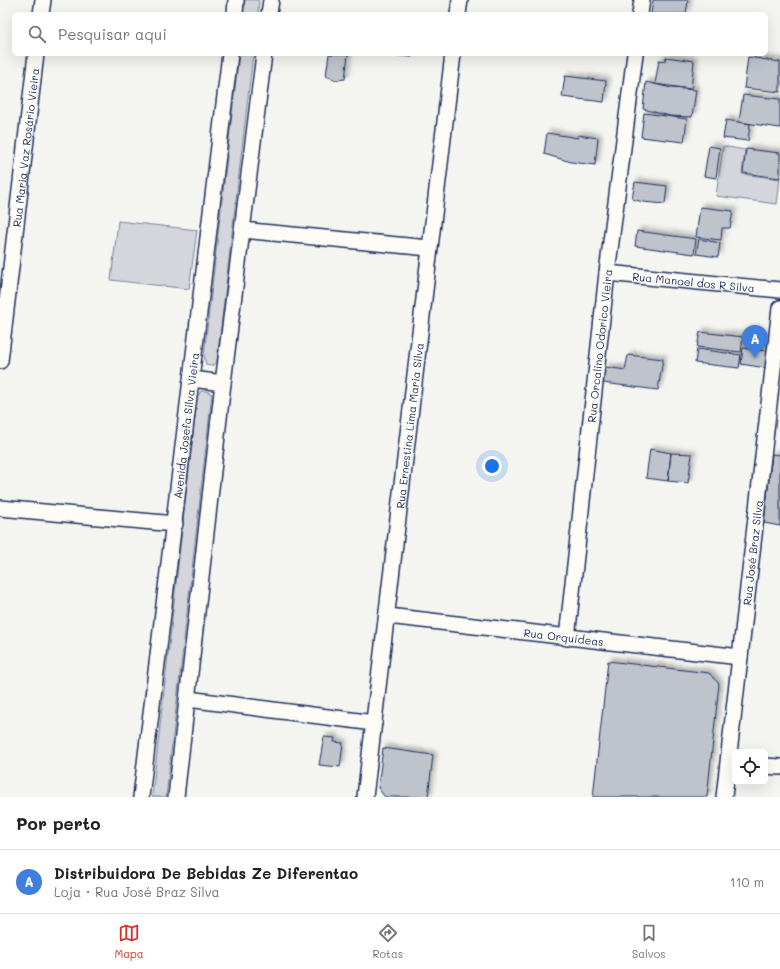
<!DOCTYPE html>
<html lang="pt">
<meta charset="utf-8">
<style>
body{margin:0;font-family:Mali,sans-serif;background:#f6f6f6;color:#222}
.controls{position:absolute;right:12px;bottom:12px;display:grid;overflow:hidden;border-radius:6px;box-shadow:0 4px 16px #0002}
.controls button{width:36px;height:36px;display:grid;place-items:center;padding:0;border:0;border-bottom:1px solid #e0e0e0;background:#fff;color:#222;font:20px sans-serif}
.you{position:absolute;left:492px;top:466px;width:14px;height:14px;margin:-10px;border:3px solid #fff;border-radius:50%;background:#1a73e8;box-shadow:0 0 0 6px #1a73e833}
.badge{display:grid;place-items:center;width:26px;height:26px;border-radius:50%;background:#d93025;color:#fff;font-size:13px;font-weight:700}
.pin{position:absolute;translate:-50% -33px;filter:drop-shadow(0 1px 2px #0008)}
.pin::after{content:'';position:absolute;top:21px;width:14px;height:12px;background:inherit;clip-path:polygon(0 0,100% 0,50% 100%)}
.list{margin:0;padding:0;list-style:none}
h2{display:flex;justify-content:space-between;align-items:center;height:52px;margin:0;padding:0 16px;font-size:17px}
h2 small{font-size:13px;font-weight:400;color:#767676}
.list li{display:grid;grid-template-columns:26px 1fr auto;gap:12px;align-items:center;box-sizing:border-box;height:64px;padding:0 16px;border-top:1px solid #e0e0e0}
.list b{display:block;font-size:15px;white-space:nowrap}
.list p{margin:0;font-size:13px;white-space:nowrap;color:#767676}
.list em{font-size:13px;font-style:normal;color:#767676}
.icon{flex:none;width:22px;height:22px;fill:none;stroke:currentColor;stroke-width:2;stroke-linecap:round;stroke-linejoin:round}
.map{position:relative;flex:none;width:780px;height:797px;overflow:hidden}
.search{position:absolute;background:#fff;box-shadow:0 4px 16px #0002;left:12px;right:12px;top:12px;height:44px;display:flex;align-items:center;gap:10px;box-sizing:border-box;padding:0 14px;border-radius:6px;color:#767676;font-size:15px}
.sheet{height:116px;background:#fff}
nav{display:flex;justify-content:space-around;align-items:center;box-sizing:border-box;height:56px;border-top:1px solid #e0e0e0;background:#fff;font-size:11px;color:#767676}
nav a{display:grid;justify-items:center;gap:2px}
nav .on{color:#d93025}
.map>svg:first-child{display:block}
.green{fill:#d4d6db;stroke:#78829c}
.building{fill:#bfc3cc;stroke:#1b2f5e;filter:url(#shadow)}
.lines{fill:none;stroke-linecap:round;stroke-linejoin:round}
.minor-casing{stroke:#1b2f5e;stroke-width:18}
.minor{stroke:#fdfcf7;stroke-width:15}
.labels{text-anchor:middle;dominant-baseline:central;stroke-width:3;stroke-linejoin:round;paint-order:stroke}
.street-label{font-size:11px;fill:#1b2f5e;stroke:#fdfcf7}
</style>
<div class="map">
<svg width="780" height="797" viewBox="0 0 780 797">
<defs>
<filter id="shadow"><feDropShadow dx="3.5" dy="-3.5" stdDeviation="2" flood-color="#0004"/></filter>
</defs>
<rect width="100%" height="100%" fill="#f4f4f1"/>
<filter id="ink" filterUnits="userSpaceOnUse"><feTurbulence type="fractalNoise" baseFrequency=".025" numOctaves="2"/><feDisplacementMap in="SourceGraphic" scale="8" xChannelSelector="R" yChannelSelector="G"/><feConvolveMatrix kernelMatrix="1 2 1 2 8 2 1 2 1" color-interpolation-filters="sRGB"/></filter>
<g filter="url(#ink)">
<!-- green -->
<path class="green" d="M245 0H259L258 14H243Z
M239 54H253L217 361 212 366 206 365 204 355Z
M723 146 745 150 742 174 780 179 777 204 716 196Z
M118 221 197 230 189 289 111 280Z
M201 391H206L212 394 166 797H152L197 397Z"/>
<!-- building -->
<path class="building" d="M653 0H688L686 14H651Z
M329 54H348L345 79 336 80 326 76Z
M379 54H412V57Z
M666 57 694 61 691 89 655 84 659 60 665 61Z
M748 57 780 62V92L744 88Z
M565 76 606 81 604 102 562 97Z
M646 82 671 88 696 90 692 117 670 116 643 109Z
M743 95 780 99V128L739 122Z
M644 113 687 119 684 142 641 137Z
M726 120 750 124 748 141 723 138Z
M547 133 578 138V135L598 138 595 165 571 162 544 154Z
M709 146 720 148 716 178 704 176Z
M746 149 780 153V178L743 173Z
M635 182 667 186 665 204 643 202 632 199Z
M700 207 733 211 730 228H722L721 240 696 237Z
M637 231 696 239 694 254 635 246Z
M699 239 720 243 718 257 696 254Z
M700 332 743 337 741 352 697 347Z
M743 348 768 351 766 368 741 364Z
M697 349 741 355 739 368 695 363Z
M628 355 663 359 658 390 603 383 606 367 625 370Z
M650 449 671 453 668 481 646 478Z
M671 453 692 454 688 483 668 481Z
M772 454 780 455V526L764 523Z
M608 661 709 673 719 684 707 797H593Z
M324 737 335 738 334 742 343 743 340 767 319 765Z
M383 748 433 755 428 797H385L378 788Z"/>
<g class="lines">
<!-- minor casing -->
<g class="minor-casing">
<g id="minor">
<path d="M41 14 43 0"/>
<path d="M235 14 236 0"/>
<path d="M269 14 271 0"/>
<path d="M458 14 460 0"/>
<path d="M640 14 642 0"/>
<path d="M242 230 429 248"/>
<path id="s1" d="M607 273 780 290"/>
<path id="s2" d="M0 361 36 54"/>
<path d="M192 379 223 383"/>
<path d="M0 508 175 524"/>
<path id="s3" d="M388 616 740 657"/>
<path id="s4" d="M567 638 607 273 635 54"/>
<path d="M188 699 374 723"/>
<path d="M765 766 780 767"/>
<path id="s5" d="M141 797 230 54"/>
<path d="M176 797 223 383 264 54"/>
<path id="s6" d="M365 797 453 54"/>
<path id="s7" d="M724 797 780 308"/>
</g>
</g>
<!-- minor -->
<use href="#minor" class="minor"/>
</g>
</g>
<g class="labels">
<!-- street labels -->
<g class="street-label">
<text stroke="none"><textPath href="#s2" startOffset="215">Rua Maria Vaz Rosário Vieira</textPath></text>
<text stroke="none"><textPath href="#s1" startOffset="87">Rua Manoel dos R Silva</textPath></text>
<text stroke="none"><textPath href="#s4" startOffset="294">Rua Orcalino Odorico Vieira</textPath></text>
<text stroke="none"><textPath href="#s5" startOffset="374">Avenida Josefa Silva Vieira</textPath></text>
<text stroke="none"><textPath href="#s6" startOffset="374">Rua Ernestina Lima Maria Silva</textPath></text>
<text stroke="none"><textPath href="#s7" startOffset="246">Rua José Braz Silva</textPath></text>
<text stroke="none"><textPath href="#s3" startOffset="177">Rua Orquídeas</textPath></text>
</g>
</g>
</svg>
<div class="controls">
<button><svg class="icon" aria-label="locate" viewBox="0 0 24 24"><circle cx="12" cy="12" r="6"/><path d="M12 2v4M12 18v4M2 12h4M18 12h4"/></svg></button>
</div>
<div class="you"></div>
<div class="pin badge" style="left:755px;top:358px;background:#3f7fe0">A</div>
<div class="search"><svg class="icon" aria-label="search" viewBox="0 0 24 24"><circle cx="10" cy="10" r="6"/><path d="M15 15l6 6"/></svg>Pesquisar aqui</div>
</div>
<section class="sheet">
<h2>Por perto<small></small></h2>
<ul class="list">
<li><span class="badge" style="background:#3f7fe0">A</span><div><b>Distribuidora De Bebidas Ze Diferentao</b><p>Loja · Rua José Braz Silva</p></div><em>110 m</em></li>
</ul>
</section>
<nav>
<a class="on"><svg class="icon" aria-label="map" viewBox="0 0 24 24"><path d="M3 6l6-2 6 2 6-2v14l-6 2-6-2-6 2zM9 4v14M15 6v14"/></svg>Mapa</a>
<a><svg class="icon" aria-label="directions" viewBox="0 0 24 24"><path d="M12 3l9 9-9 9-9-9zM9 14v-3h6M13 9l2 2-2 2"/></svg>Rotas</a>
<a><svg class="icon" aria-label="saved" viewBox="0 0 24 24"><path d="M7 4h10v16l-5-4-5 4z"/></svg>Salvos</a>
</nav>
